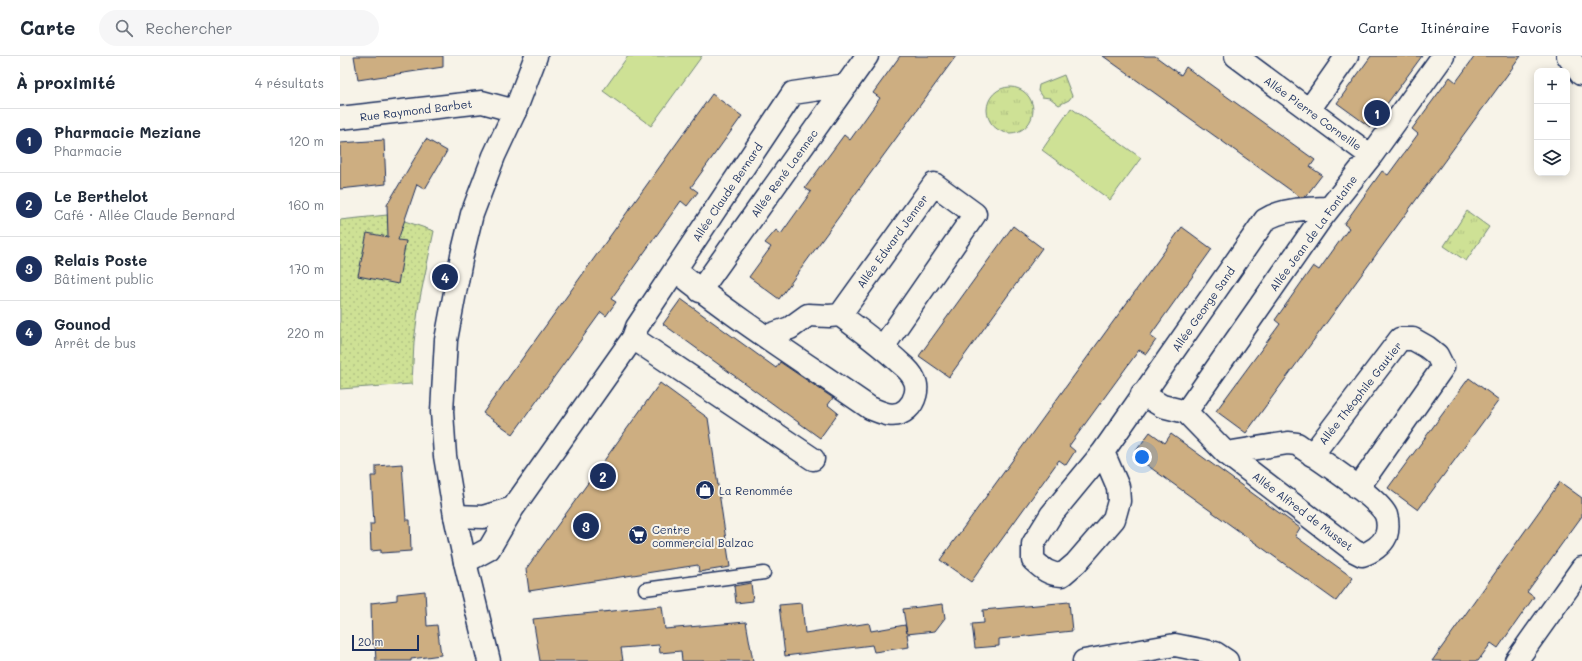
<!DOCTYPE html>
<html lang="fr">
<meta charset="utf-8">
<style>
body{margin:0;font-family:Mali,sans-serif;background:#f6f6f7;color:#1f2937}
.controls{position:absolute;right:12px;top:12px;display:grid;overflow:hidden;border-radius:8px;box-shadow:0 2px 10px #0003}
.controls button{width:36px;height:36px;display:grid;place-items:center;padding:0;border:0;border-bottom:1px solid #e0e1e3;background:#fff;color:#1f2937;font:20px sans-serif}
.scale{position:absolute;left:12px;bottom:10px;width:67px;box-sizing:border-box;padding-left:4px;border:2px solid #1b2f5e;border-top:0;font-size:11px;line-height:14px;white-space:nowrap;color:#1b2f5e;-webkit-text-stroke:3px #f7f3e8;paint-order:stroke}
.you{position:absolute;left:802px;top:401px;width:14px;height:14px;margin:-10px;border:3px solid #fff;border-radius:50%;background:#1a73e8;box-shadow:0 0 0 6px #1a73e833}
.badge{display:grid;place-items:center;width:26px;height:26px;border-radius:50%;background:#1b2f5e;color:#fff;font-size:13px;font-weight:700}
.pin{position:absolute;translate:-50% -50%;border:2px solid #fff;box-shadow:0 1px 4px #0006}
.list{margin:0;padding:0;list-style:none}
h2{display:flex;justify-content:space-between;align-items:center;height:52px;margin:0;padding:0 16px;font-size:17px}
h2 small{font-size:13px;font-weight:400;color:#747a83}
.list li{display:grid;grid-template-columns:26px 1fr auto;gap:12px;align-items:center;box-sizing:border-box;height:64px;padding:0 16px;border-top:1px solid #e0e1e3}
.list b{display:block;font-size:15px;white-space:nowrap}
.list p{margin:0;font-size:13px;white-space:nowrap;color:#747a83}
.list em{font-size:13px;font-style:normal;color:#747a83}
.icon{flex:none;width:22px;height:22px;fill:none;stroke:currentColor;stroke-width:2;stroke-linecap:round;stroke-linejoin:round}
.map{position:relative;flex:none;width:1242px;height:605px;overflow:hidden}
header{display:flex;align-items:center;gap:24px;box-sizing:border-box;height:56px;padding:0 20px;background:#fff;border-bottom:1px solid #e0e1e3}
header strong{font-size:19px}
nav{display:flex;gap:22px;margin-inline-start:auto;font-size:14px}
.search{width:280px;height:36px;background:#f6f6f7;display:flex;align-items:center;gap:10px;box-sizing:border-box;padding:0 14px;border-radius:22px;color:#747a83;font-size:15px}
main{display:flex}
aside{flex:1;background:#fff}
.map>svg:first-child{display:block}
.grass{fill:#cee195;stroke:#74887a}
.park{fill:url(#park-tufts);stroke:#74887a}
.garden{fill:url(#garden-dots);stroke:#74887a}
.building{fill:#cdae81;stroke:#1b2f5e}
.lines{fill:none;stroke-linecap:round;stroke-linejoin:round}
.service-casing{stroke:#1b2f5e;stroke-width:15}
.minor-casing{stroke:#1b2f5e;stroke-width:25}
.tertiary-casing{stroke:#1b2f5e;stroke-width:25}
.service{stroke:#f7f3e8;stroke-width:12}
.minor{stroke:#f7f3e8;stroke-width:22}
.tertiary{stroke:#f7f3e8;stroke-width:22}
.labels{text-anchor:middle;dominant-baseline:central;stroke-width:4;stroke-linejoin:round;paint-order:stroke}
.street-label{font-size:11px;fill:#1b2f5e;stroke:#f7f3e8}
.poi-label{font-size:11px;fill:#1b2f5e;stroke:#f7f3e8;text-anchor:start}
</style>
<header>
<strong>Carte</strong>
<div class="search"><svg class="icon" aria-label="search" viewBox="0 0 24 24"><circle cx="10" cy="10" r="6"/><path d="M15 15l6 6"/></svg>Rechercher</div>
<nav><a>Carte</a><a>Itinéraire</a><a>Favoris</a></nav>
</header>
<main>
<aside>
<h2>À proximité<small>4 résultats</small></h2>
<ul class="list">
<li><span class="badge">1</span><div><b>Pharmacie Meziane</b><p>Pharmacie</p></div><em>120 m</em></li>
<li><span class="badge">2</span><div><b>Le Berthelot</b><p>Café · Allée Claude Bernard</p></div><em>160 m</em></li>
<li><span class="badge">3</span><div><b>Relais Poste</b><p>Bâtiment public</p></div><em>170 m</em></li>
<li><span class="badge">4</span><div><b>Gounod</b><p>Arrêt de bus</p></div><em>220 m</em></li>
</ul>
</aside>
<div class="map">
<svg width="1242" height="605" viewBox="0 0 1242 605">
<defs>
<pattern id="park-tufts" width="24" height="20" patternUnits="userSpaceOnUse"><rect width="24" height="20" fill="#cee195"/><path d="M3 7l-1-3M5 7V3M7 7l1-3M15 17l-1-3M17 17v-4M19 17l1-3" fill="none" stroke="#b0c183"/></pattern>
<pattern id="garden-dots" width="8" height="8" patternUnits="userSpaceOnUse"><rect width="8" height="8" fill="#cee195"/><path d="M2 2h.1M6 6h.1" fill="none" stroke="#b0c183" stroke-width="1.8" stroke-linecap="round"/></pattern>
</defs>
<rect width="100%" height="100%" fill="#f7f3e8"/>
<filter id="ink" filterUnits="userSpaceOnUse"><feTurbulence type="fractalNoise" baseFrequency=".025" numOctaves="2"/><feDisplacementMap in="SourceGraphic" scale="8" xChannelSelector="R" yChannelSelector="G"/><feConvolveMatrix kernelMatrix="1 2 1 2 8 2 1 2 1" color-interpolation-filters="sRGB"/></filter>
<g filter="url(#ink)">
<!-- grass -->
<path class="grass" d="M288 0H362L311 70 263 35Z
M731 52 801 102 770 144 702 94Z"/>
<!-- park -->
<path class="park" d="M724 19 732 40 729 44 719 49 710 42 702 41 698 35 699 29Z
M647 54a23 23 0 1 1 46 0a23 23 0 1 1-46 0Z
M1127 155 1149 171 1126 205 1104 190Z"/>
<!-- garden -->
<path class="garden" d="M47 159 94 175 79 247 74 286 72 328 0 333V164Z"/>
<!-- building -->
<path class="building" d="M14 0H103V11L18 24Z
M560 0H616L439 243 409 221 431 191 425 187 436 174 441 178 471 136 465 132 504 79 510 84 540 42 533 37Z
M763 0H815L841 19 846 11 975 104 970 111 982 119 966 140 960 141Z
M1031 0H1082L1030 71 997 47Z
M1135 0H1181L906 377 876 355 940 268 935 264 973 210 979 214 1009 172 1004 168 1042 115 1048 119 1078 78 1072 73 1110 21 1116 26Z
M372 38 402 60 351 131 358 136 347 150 341 145 271 243 276 246 266 260 261 256 173 378 143 357Z
M86 83 107 95 85 133 77 128 58 184 66 185 58 228 18 220 27 177 48 181 47 149Z
M44 84 46 128 0 133V87Z
M673 170 702 192 609 321 579 300Z
M842 171 872 193 810 280 816 284 806 298 799 294 729 390 735 395 726 409 719 404 631 526 600 504Z
M341 243 436 312 440 306 493 342 488 349 498 357 480 382 323 268Z
M1129 322 1159 344 1078 454 1048 432Z
M320 327 368 362 390 511 359 516 358 509 189 535 186 513Z
M810 376 825 387 831 378 960 472 955 480 1013 522 996 545 793 399Z
M62 408 66 464H70L71 495 41 497V494L31 495 30 468H34L31 420H36V410Z
M1220 426 1242 442V460L1187 536 1194 541 1158 592 1151 587 1138 605H1092Z
M411 527 413 545 396 547 394 530Z
M85 535 87 570 97 569 101 599 71 603V605H36L35 588H32L31 547 57 544V538Z
M729 546 732 575 659 583V590L635 592 632 568 644 567 643 554Z
M462 547 465 577 529 567 531 575 565 569 567 577 563 553 603 548 605 562 595 575 567 578 569 591 534 596 532 589 445 600 439 549Z
M322 550 325 573 406 566 413 605H342L341 595 320 597 319 589 281 592 283 605H200L193 563Z"/>
<g class="lines">
<!-- service casing -->
<g class="service-casing">
<path id="service" d="M305 533 424 517"/>
</g>
<!-- minor casing -->
<g class="minor-casing">
<path id="minor" d="M896 0 1031 100
M969 54 1007 0
M0 62 142 46 175 55
M335 214C397 264 465 307 530 352 543 357 555 364 567 353 575 346 579 332 574 323 571 316 565 311 560 307 541 289 520 274 500 259L489 260 468 259 450 272 427 280
M360 235 527 0
M500 259 594 128 635 158 543 291
M293 282 473 403
M802 338 822 350 846 356 886 397 1014 495 1022 499C1032 496 1042 489 1046 480 1048 474 1048 465 1046 459 1038 441 975 401 957 388L948 387 886 397
M846 356 980 164 1031 100 1103 0
M763 396 711 459 693 488V504C703 513 708 518 722 519L736 507 774 463 779 445 778 431 763 396 925 164C943 152 968 153 989 152
M972 399 1060 283H1073L1087 291 1097 299 1103 311 1018 432
M115 460 143 461 173 452
M125 506 149 493 173 452 293 282 297 271 453 37 507 29
M744 605 835 589 875 597 887 605
M1176 605 1242 512"/>
</g>
<!-- tertiary casing -->
<g class="tertiary-casing">
<path id="tertiary" d="M1228 0 1241 18
M149 605 125 506 115 460 105 400 102 356 106 284 122 199 132 158 154 100 175 55 196 0"/>
</g>
<!-- service -->
<use href="#service" class="service"/>
<!-- minor -->
<use href="#minor" class="minor"/>
<!-- tertiary -->
<use href="#tertiary" class="tertiary"/>
</g>
</g>
<!-- icons -->
<defs>
<g id="shop-disc" transform="scale(1)"><circle r="9.5" fill="#1b2f5e" stroke="#f7f3e8"/><path d="M-5-2.5h2.3a2.7 3.5 0 0 1 5.4 0H5L5.5 6h-11ZM-1.5-2.5h3a1.5 2.3 0 0 0-3 0Z" fill="#fff"/></g>
<g id="supermarket-disc" transform="scale(1)"><circle r="9.5" fill="#1b2f5e" stroke="#f7f3e8"/><path d="M-6-5.5h2.5l.6 2H6L4.5 2H-2.5L-4.4-4H-6ZM-1.5 3.2a1.3 1.3 0 1 0 .1 0ZM3 3.2a1.3 1.3 0 1 0 .1 0Z" fill="#fff"/></g>
</defs>
<g fill-rule="evenodd">
<use href="#shop-disc" x="365" y="434"/>
<use href="#supermarket-disc" x="298" y="479"/>
</g>
<g class="labels">
<!-- street labels -->
<g class="street-label">
<text transform="translate(76 54) rotate(-7)">Rue Raymond Barbet</text>
<text transform="translate(973 57) rotate(36)">Allée Pierre Corneille</text>
<text transform="translate(444 117) rotate(-54)">Allée René Laennec</text>
<text transform="translate(387 136) rotate(-56)">Allée Claude Bernard</text>
<text transform="translate(973 177) rotate(-54)">Allée Jean de La Fontaine</text>
<text transform="translate(552 185) rotate(-54)">Allée Edward Jenner</text>
<text transform="translate(863 253) rotate(-55)">Allée George Sand</text>
<text transform="translate(1020 337) rotate(-52)">Allée Théophile Gautier</text>
<text transform="translate(963 455) rotate(37)">Allée Alfred de Musset</text>
</g>
<!-- poi labels -->
<g class="poi-label">
<text x="379" y="434">La Renommée</text>
<text x="312" y="473">Centre<tspan x="312" dy="13">commercial Balzac</tspan></text>
</g>
</g>
</svg>
<div class="controls">
<button>+</button>
<button>−</button>
<button><svg class="icon" aria-label="layers" viewBox="0 0 24 24"><path d="M12 4l9 5-9 5-9-5zM3 14l9 5 9-5"/></svg></button>
</div>
<div class="scale">20 m</div>
<div class="you"></div>
<div class="pin badge" style="left:1037px;top:57px">1</div>
<div class="pin badge" style="left:263px;top:420px">2</div>
<div class="pin badge" style="left:246px;top:470px">3</div>
<div class="pin badge" style="left:105px;top:221px">4</div>
</div>
</main>
